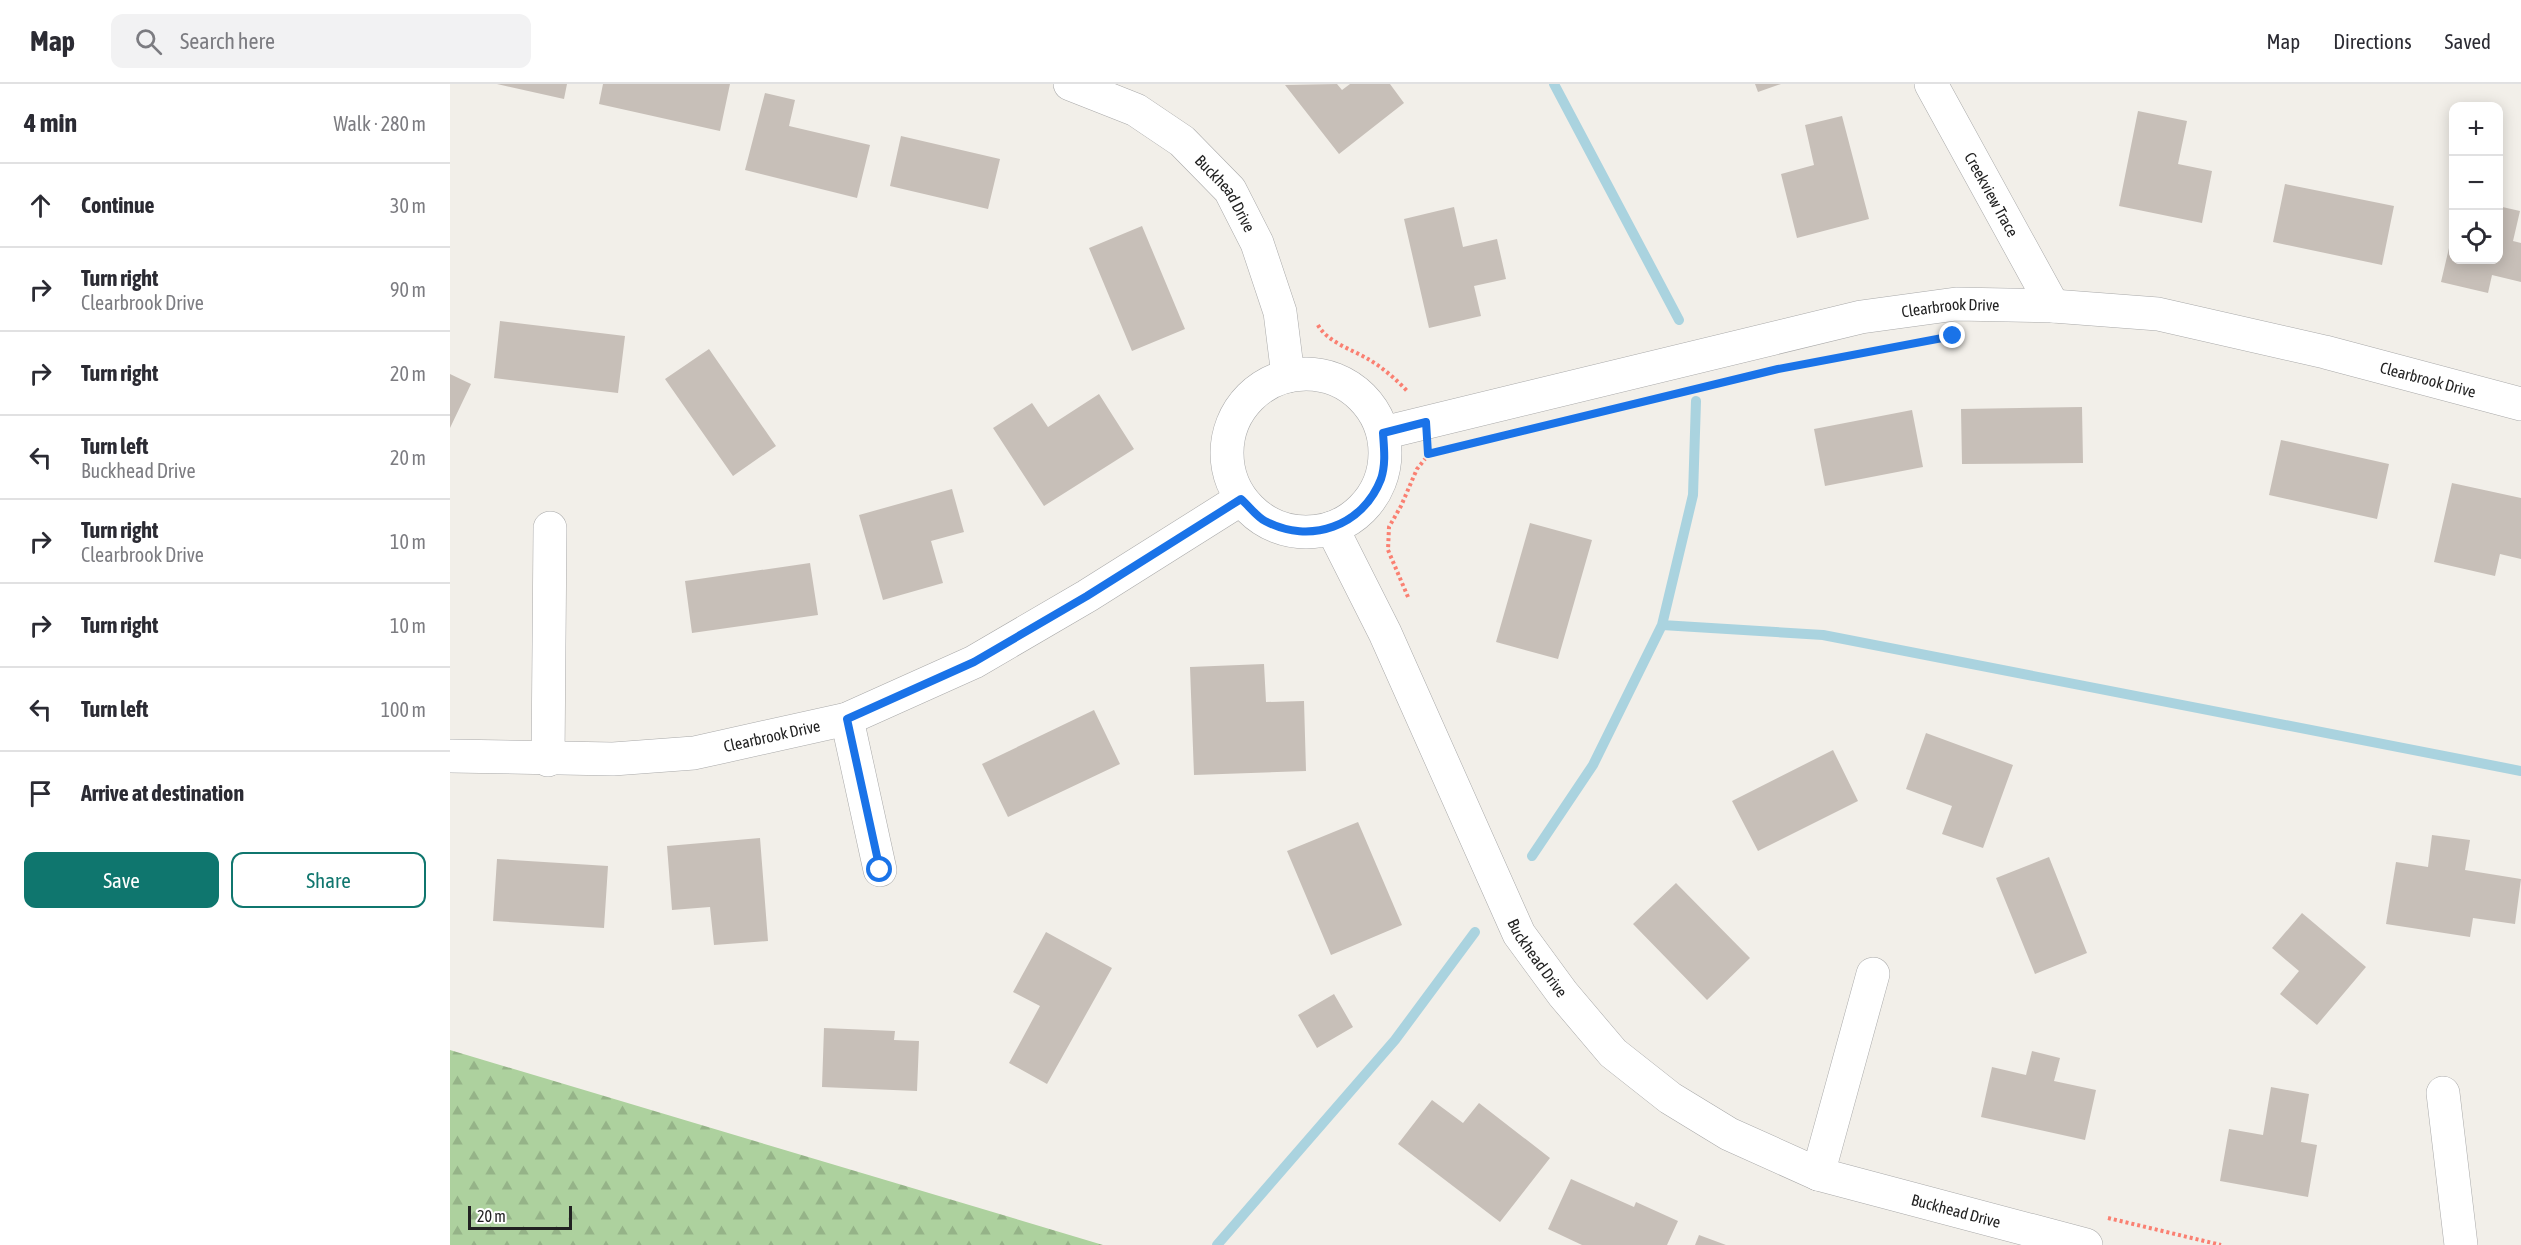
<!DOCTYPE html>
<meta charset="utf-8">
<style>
body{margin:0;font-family:"Asap Condensed",sans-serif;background:#f2f2f3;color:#2b2b33}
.controls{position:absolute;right:18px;top:18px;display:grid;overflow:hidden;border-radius:12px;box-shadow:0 3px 15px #0003}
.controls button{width:54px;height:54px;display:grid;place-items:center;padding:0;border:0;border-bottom:2px solid #e1e1e2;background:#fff;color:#2b2b33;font:30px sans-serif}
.scale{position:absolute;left:18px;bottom:15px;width:104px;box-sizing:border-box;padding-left:6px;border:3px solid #222;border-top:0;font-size:16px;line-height:21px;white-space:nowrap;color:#222;-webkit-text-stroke:4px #fff;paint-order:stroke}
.stop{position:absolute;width:18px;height:18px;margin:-14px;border:4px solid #1a73e8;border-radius:50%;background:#fff}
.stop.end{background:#1a73e8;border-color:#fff;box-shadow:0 2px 6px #0008}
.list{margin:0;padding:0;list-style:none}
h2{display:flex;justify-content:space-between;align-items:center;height:78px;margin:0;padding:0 24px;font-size:26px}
h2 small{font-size:20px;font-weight:400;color:#7c7c81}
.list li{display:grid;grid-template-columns:39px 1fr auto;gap:18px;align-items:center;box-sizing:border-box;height:84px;padding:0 24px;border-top:2px solid #e1e1e2}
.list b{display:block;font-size:22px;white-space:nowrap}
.list p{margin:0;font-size:20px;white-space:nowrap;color:#7c7c81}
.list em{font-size:20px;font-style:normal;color:#7c7c81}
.actions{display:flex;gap:12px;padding:18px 24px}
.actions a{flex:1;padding:14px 0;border:2px solid #0f766e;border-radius:12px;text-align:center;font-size:21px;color:#0f766e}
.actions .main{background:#0f766e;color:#fff}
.icon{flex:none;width:33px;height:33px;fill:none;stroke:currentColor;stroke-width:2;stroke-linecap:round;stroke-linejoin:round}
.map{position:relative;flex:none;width:2071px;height:1161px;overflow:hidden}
header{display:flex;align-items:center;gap:36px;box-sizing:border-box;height:84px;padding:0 30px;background:#fff;border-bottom:2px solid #e1e1e2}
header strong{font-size:28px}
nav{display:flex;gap:33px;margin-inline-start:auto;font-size:21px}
.search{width:420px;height:54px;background:#f2f2f3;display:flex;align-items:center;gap:15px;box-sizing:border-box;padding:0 21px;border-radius:12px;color:#7c7c81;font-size:22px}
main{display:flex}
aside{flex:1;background:#fff}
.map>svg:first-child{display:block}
.forest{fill:url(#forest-firs)}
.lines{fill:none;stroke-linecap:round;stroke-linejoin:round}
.stream{stroke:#aad3df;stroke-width:10}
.building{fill:#c7bfb8}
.street-casing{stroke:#a9a9a9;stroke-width:34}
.path{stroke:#fa8072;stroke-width:4;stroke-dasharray:3 3;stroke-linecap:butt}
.street{stroke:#fff;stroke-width:33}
.route{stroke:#1a73e8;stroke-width:8}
.labels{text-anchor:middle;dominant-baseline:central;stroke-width:5;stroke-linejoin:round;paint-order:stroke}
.street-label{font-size:16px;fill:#222;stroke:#fff}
</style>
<header>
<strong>Map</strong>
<div class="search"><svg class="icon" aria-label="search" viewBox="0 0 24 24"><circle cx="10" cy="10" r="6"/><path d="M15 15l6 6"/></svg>Search here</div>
<nav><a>Map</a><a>Directions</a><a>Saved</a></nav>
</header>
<main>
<aside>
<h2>4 min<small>Walk · 280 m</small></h2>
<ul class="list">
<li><svg class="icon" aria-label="ahead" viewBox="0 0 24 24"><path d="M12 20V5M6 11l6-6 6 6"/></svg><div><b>Continue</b></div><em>30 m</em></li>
<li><svg class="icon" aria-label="right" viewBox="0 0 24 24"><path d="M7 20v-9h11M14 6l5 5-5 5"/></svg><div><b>Turn right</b><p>Clearbrook Drive</p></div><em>90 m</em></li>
<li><svg class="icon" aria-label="right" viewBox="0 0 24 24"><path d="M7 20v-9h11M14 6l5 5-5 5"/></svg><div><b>Turn right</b></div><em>20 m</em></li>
<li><svg class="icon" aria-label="left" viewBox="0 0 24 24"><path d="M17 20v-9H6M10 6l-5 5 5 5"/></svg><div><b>Turn left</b><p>Buckhead Drive</p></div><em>20 m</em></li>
<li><svg class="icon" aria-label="right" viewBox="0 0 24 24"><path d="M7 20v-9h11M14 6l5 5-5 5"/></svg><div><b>Turn right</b><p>Clearbrook Drive</p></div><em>10 m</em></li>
<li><svg class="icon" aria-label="right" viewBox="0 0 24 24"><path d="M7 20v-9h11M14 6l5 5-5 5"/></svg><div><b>Turn right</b></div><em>10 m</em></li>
<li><svg class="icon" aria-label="left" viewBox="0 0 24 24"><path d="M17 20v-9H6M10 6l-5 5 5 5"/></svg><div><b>Turn left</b></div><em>100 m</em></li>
<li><svg class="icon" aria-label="arrive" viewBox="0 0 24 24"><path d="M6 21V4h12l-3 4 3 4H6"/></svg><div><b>Arrive at destination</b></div></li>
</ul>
<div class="actions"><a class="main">Save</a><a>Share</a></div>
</aside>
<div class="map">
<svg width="2071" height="1161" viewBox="0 0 2071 1161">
<defs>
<pattern id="forest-firs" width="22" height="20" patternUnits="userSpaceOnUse" patternTransform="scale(1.5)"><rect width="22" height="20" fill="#add19e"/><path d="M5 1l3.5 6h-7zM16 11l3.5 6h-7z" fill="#95b388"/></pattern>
</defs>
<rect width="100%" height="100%" fill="#f2efe9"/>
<!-- forest -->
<path class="forest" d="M0 966 653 1161H0Z"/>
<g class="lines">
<!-- stream -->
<path class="stream" d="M1104 0 1229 236
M1212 541 1373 551 2071 687
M1082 772 1143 681 1212 541 1243 411 1246 317
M767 1161 945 956 1025 848"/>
</g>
<!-- building -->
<path class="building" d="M47 0H117L114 15Z
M153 0H280L270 47 149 20Z
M887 0 892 6 900 0H940L954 19 889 70 835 1Z
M1305 0H1331L1308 8Z
M315 9 345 16 339 42 420 61 407 114 295 86Z
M1688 27 1737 37 1728 80 1762 87 1752 139 1669 122Z
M1392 32 1419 135 1347 154 1331 90 1364 81 1355 41Z
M451 52 550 75 538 125 440 102Z
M1835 100 1944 122 1932 181 1823 158Z
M2048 122 2070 127 2063 157 2071 159V198L2042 191 2038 209 1991 198 2003 147 2004 176H2048Z
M1004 123 1013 163 1047 155 1056 195 1024 202 1031 232 979 244 954 135Z
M692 142 735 245 682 267 639 164Z
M50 237 175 252 168 309 44 294Z
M259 265 326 362 283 392 215 295Z
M0 290 21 300 0 344Z
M649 310 684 365 594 422 543 344 582 319 598 343Z
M1632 323 1633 379 1512 380 1511 325Z
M1462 326 1473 383 1375 402 1364 345Z
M1831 356 1939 380 1927 435 1819 411Z
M2002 399 2071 414V475L2050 470 2045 492 1984 478Z
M502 405 514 448 481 457 493 499 433 516 409 431Z
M1080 439 1142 456 1108 575 1046 558Z
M360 479 368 531 242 549 235 497Z
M814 580 816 618 854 617 856 687 744 691 740 583Z
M644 626 670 680 558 733 532 680Z
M1476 649 1563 681 1533 764 1492 750 1502 722 1456 705Z
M1383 666 1408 717 1308 767 1282 717Z
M908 738 952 841 881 871 837 767Z
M1982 751 2020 756 2015 786 2071 795 2065 840 2023 834 2020 853 1936 840 1946 778 1978 783Z
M310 754 318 857 264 861 260 823 222 826 217 762Z
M1599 773 1637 869 1585 890 1546 794Z
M47 775 158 782 154 844 43 837Z
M1226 799 1300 874 1257 916 1183 840Z
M1852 829 1916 883 1867 941 1830 910 1849 887 1822 864Z
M596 848 662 884 597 1000 559 979 590 922 563 908Z
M884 910 903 943 867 964 848 931Z
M374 944 445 947 444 956 469 957 467 1007 372 1003Z
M1582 967 1610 974 1604 997 1646 1006 1635 1056 1531 1033 1542 983 1576 991Z
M1821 1003 1859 1010 1851 1058 1867 1061 1858 1113 1770 1097 1779 1045 1813 1051Z
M982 1016 1013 1039 1029 1019 1100 1074 1050 1138 948 1060Z
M1121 1095 1184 1123 1186 1118 1228 1137 1217 1161H1132L1098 1145Z
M1249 1151 1276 1161H1245Z"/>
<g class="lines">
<!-- street casing -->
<g class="street-casing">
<g id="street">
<path id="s1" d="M620 0 686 26 732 57 780 106 807 159 830 228 838 292"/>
<path id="s2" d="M1481 0 1603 222"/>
<circle cx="856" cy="369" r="79"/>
<path id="s3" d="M933 349 1411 233 1506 220 1603 222 1708 230 1875 268 2071 320"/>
<path id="s4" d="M882 444 935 549 1069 850 1113 910 1163 969 1220 1014 1279 1050 1368 1090 1636 1161"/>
<path d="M397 635 430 786"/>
<path id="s5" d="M0 672 163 675 244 669 397 635 524 578 637 512 791 415"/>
<path d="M98 676 100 444"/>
<path d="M1993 1009 2011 1161"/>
<path d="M1368 1090 1423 890"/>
</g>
</g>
<!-- path -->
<path class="path" d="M868 241C877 258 903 266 918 275 932 283 947 296 958 308
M958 513 938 466 939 443 951 422 967 385 975 375
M1658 1134 1771 1161"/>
<!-- street -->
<use href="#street" class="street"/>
</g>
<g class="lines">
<!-- route -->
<path class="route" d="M430 786 397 635 524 578 637 512 791 415C799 422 807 433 815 437 860 461 913 442 931 395 936 380 934 364 933 349L976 338 978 370 1328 285 1503 252"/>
</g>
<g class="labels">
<!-- street labels -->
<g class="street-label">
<text stroke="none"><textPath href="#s2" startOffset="126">Creekview Trace</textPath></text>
<text stroke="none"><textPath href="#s1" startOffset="195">Buckhead Drive</textPath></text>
<text stroke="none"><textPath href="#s3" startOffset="582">Clearbrook Drive</textPath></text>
<text stroke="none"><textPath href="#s3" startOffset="1068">Clearbrook Drive</textPath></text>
<text stroke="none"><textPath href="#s5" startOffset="324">Clearbrook Drive</textPath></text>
<text stroke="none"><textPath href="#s4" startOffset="477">Buckhead Drive</textPath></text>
<text stroke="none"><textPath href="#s4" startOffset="981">Buckhead Drive</textPath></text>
</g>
</g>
</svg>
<div class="controls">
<button>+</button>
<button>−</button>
<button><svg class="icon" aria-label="locate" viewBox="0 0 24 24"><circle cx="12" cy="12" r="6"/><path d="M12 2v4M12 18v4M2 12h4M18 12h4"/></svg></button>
</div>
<div class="scale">20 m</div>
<div class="stop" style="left:430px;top:786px"></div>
<div class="stop end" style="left:1503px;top:252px"></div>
</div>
</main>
